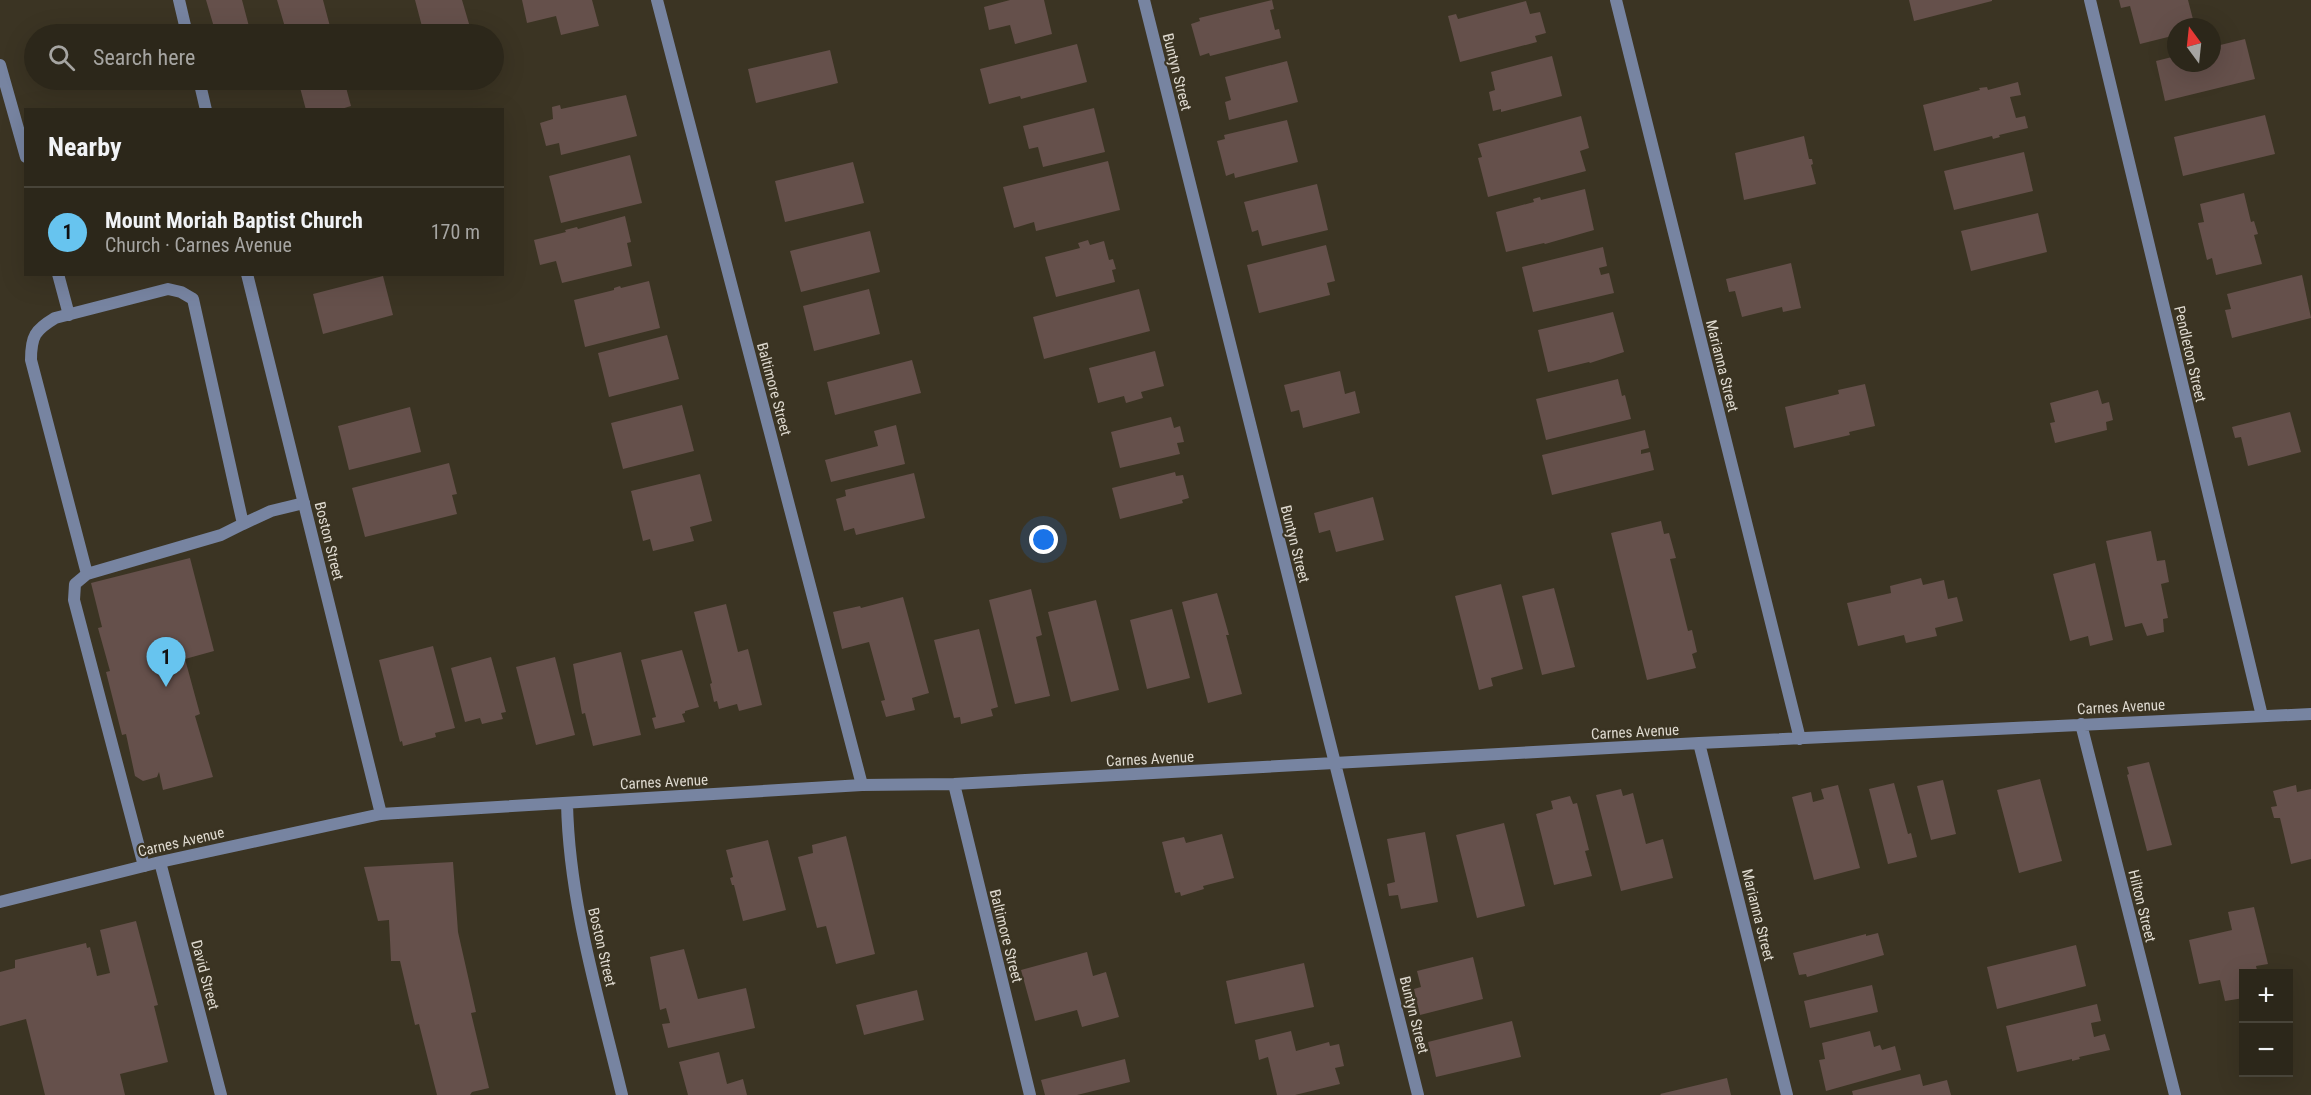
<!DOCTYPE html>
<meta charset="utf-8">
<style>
body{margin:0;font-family:"Roboto Condensed",sans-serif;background:#383327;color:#f1f3f6}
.controls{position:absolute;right:18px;bottom:18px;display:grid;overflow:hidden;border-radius:0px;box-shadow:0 6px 24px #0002}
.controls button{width:54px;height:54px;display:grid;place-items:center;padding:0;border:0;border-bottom:2px solid #484439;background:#2c271a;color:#f1f3f6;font:30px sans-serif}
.compass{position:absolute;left:2167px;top:18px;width:54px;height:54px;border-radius:50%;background:#2c271a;box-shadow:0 6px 24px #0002;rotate:345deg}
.you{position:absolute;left:1044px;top:540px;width:21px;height:21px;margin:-15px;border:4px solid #fff;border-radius:50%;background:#1a73e8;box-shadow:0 0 0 9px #1a73e833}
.badge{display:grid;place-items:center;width:39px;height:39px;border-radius:50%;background:#67c4ef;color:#111;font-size:20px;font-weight:700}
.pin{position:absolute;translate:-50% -50px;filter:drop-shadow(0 2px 3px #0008)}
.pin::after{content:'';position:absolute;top:32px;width:21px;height:18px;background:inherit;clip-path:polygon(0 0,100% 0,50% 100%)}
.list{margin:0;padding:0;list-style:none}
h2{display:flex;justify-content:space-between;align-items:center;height:78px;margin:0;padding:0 24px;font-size:26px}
h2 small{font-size:20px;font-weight:400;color:#a6a5a2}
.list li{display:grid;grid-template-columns:39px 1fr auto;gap:18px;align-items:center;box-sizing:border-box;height:90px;padding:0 24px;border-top:2px solid #484439}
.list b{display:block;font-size:22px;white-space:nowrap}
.list p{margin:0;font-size:20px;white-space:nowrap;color:#a6a5a2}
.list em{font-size:20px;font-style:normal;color:#a6a5a2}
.icon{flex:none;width:33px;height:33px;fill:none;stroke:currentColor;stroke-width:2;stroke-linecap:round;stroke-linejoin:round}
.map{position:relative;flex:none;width:2311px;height:1095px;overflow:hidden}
.search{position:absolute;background:#2c271a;box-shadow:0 6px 24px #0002;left:24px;top:24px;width:480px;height:66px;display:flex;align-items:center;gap:15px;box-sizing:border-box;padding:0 21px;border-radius:33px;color:#a6a5a2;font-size:22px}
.panel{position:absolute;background:#2c271a;box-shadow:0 6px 24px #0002;left:24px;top:108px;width:480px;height:168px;border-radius:0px}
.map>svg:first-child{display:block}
.building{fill:#65504b}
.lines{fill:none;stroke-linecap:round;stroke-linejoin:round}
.service{stroke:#7784a1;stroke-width:12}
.minor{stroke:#7784a1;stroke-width:12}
.labels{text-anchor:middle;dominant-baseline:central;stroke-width:4.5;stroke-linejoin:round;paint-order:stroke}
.street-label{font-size:15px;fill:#dfdad0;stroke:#3b3423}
</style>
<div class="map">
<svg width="2311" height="1095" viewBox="0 0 2311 1095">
<rect width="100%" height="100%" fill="#3b3423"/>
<!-- building -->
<path class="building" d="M206 0H242L251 34H216Z
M277 0H323L332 34H287Z
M415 0H462L472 34H424Z
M522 0H592L599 26 561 35 556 16 527 23Z
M1010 0H1044L1052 34 1015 44 1010 25 989 30 984 7Z
M1272 0 1274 9 1270 10 1275 30 1279 29 1281 38 1210 56 1209 53 1200 56 1191 24 1200 21 1199 18Z
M1909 0H1992V1L1914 21Z
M2119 0H2188L2195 27H2176V35L2140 44 2130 6 2121 8Z
M1526 1 1530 14 1540 12 1546 33 1535 36 1537 42 1460 62 1448 16 1456 14 1458 19Z
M2245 39 2255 79 2165 101 2156 61 2176 56V63H2212V47Z
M1077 44 1087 82 1021 99 1020 96 989 104 980 69Z
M830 50 838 83 756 103 748 69Z
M1552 56 1562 96 1501 112V109L1493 111 1489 92 1495 90 1491 72Z
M1287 61 1298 102 1229 120 1225 102 1231 100 1225 77Z
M298 80H344L351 106 338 110H306Z
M2018 82 2021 95 2010 97 2016 118 2025 116 2028 128 1999 135 2000 137 1993 139 1992 136 1934 151 1923 105 1980 90 1979 88 1987 87 1988 90Z
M626 95 637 136 561 155 559 143 546 146 540 123 553 119 552 107 560 105 561 109Z
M1094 108 1105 152 1043 167 1038 147 1029 149 1023 126Z
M2265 115 2275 154 2183 176 2174 137Z
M1581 116 1589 148 1580 151 1586 171 1488 197 1478 158 1482 157 1478 144Z
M1287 120 1298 162 1235 178 1234 173 1226 176 1217 141 1225 139 1224 135Z
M1804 136 1809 159H1812L1813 164 1811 165 1816 184 1744 200 1735 153Z
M2024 152 2033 191 1954 210 1944 171Z
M630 155 642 203 561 223 549 176Z
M1108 161 1120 210 1036 231 1034 222 1014 228 1003 187Z
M853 162 864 203 785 222 775 181Z
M1317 184 1328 230 1262 246 1258 230 1252 232 1244 202Z
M1585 189 1594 230 1545 244 1544 243 1506 252 1496 212 1534 202 1533 199 1540 197 1541 200Z
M2244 193 2251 222 2254 221 2258 234 2254 235 2262 264 2216 275 2212 258 2207 260 2198 223 2204 222 2200 204Z
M2038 213 2047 252 1971 271 1961 231Z
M625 216 631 242 627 243 632 266 562 283 556 261 540 265 534 240 566 232 565 230 577 227 578 229Z
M870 231 880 272 801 292 790 251Z
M1088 240 1090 245 1104 241 1109 260 1113 259 1116 269 1112 270 1115 282 1056 297 1045 257 1080 248 1078 243Z
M1326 245 1335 281 1327 283 1330 295 1259 313 1247 265Z
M1603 247 1607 266 1599 268 1601 275 1609 273 1614 293 1533 312 1522 267Z
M1791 263 1801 308 1783 312 1782 307 1742 317 1735 291 1729 292 1726 279Z
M2302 275 2311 318 2232 338 2225 310 2231 309 2227 294Z
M383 276 393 315 323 334 313 294Z
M649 281 660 328 585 347 574 300 614 290V288L620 286 621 288Z
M869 289 880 334 814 351 803 306Z
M1139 289 1150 331 1044 359 1033 317Z
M1613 312 1624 352 1590 363 1589 362 1548 372 1538 330Z
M667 335 679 379 609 397 598 353Z
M1155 351 1164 386 1141 392 1143 398 1126 403 1124 396 1098 403 1089 368Z
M912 360 921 393 835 415 827 382Z
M1340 371 1345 394 1355 391 1360 413 1303 428 1299 410 1291 412 1284 385Z
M1618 379 1622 396 1625 395 1631 419 1546 440 1536 399Z
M1865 384 1875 426 1849 432 1850 435 1794 448 1785 407 1839 394 1838 390Z
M2098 390 2102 404 2109 402 2113 420 2106 422 2107 430 2055 443 2050 423 2055 422 2050 403Z
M682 405 694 451 623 469 611 423Z
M410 407 421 452 349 470 338 426Z
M2290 412 2301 452 2248 466 2241 437 2235 438 2232 427Z
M1171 417 1174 428 1180 426 1184 442 1177 443 1180 454 1120 468 1111 432Z
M896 425 905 464 831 482 825 460 878 446 874 431Z
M1645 430 1649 448 1641 450V454L1650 452 1654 470 1552 495 1542 455Z
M449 463 457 494 452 495 457 514 365 537 352 488Z
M1175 472 1176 476 1183 475 1189 498 1182 500 1183 503 1120 519 1112 488Z
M914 473 925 518 856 535 854 528 844 531 836 499 846 496 845 490Z
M700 474 712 521 690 527 694 541 653 551 650 539 643 541 631 491Z
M1373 497 1384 540 1336 552 1330 530 1319 533 1314 513Z
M1661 521 1664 534 1669 533 1676 558 1670 559 1688 631 1692 630 1697 652 1692 654 1696 668 1647 680 1611 533Z
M2151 531 2157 561 2165 560 2169 582 2161 584 2168 618 2163 619 2164 632 2147 636 2142 623 2125 627 2106 541Z
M190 558 214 651 185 659 200 714 195 716 213 777 163 790 159 772 157 777 143 781 135 776 126 734 122 735 106 672 110 671 98 628 102 627 91 583Z
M2095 563 2113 640 2090 646 2088 636 2070 641 2053 574Z
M1921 578 1923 585 1944 580 1948 599 1957 597 1963 621 1935 628 1937 636 1906 643 1904 635 1858 646 1847 603 1891 593 1890 586Z
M1501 584 1523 669 1491 678 1493 686 1479 690 1455 596Z
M1554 588 1575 667 1542 675 1522 596Z
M1031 589 1042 635 1036 637 1050 696 1015 704 989 600Z
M1217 593 1229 635H1226L1242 694 1208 703 1182 602Z
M903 597 929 693 912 698 915 710 886 717 881 701 885 700 869 642 842 649 833 612 860 606 861 608Z
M1096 600 1119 690 1071 702 1048 612Z
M726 604 738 652 748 649 762 705 739 711 737 704 719 709 717 701 714 702 710 684 712 683 694 612Z
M1172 609 1190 678 1147 689 1130 620Z
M979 629 998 707 991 709 993 716 961 724 960 717 954 718 934 640Z
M433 646 455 728 435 733 436 737 403 746 402 741 400 742 379 660Z
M682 650 699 707 685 711V713L682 714 685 722 655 729 652 718 656 717 641 660Z
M621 652 641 735 593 746 585 713 582 714 573 664Z
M491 657 506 712 501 713 503 719 482 724 480 718 465 722 451 668Z
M555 657 575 735 536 745 516 667Z
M2149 762 2172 845 2147 851 2127 775 2129 774 2127 767Z
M2040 779 2062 861 2019 873 1997 790Z
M1943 780 1956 834 1931 840 1917 786Z
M1894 783 1908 834 1911 833 1917 857 1888 864 1869 789Z
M1838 785 1860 868 1814 880 1792 797 1811 792 1813 802 1824 799 1821 789Z
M2296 785 2297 792 2311 789V859L2291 864 2280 818H2274L2271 807 2277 806 2273 791Z
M1621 789 1623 796 1633 793 1646 844 1663 839 1673 878 1621 891 1596 795Z
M1570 796 1573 804 1577 803 1589 850 1585 851 1592 876 1554 885 1536 814 1553 809 1551 801Z
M1504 823 1525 906 1477 918 1456 835Z
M1425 832 1438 902 1401 909 1398 895 1389 896 1387 884 1395 882 1387 839Z
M1222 834 1234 878 1203 886 1204 889 1181 896 1180 892 1175 893 1162 842 1184 837 1186 843Z
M846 836 875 954 836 964 826 926 817 928 798 857 813 853 812 845Z
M768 840 786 910 743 921 734 885H732L730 878 733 877 726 850Z
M453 862 458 932 476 1012 471 1013 489 1088 472 1092 470 1095H437L419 1024 415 1025 400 961H391L389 920 378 921 364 867Z
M2254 907 2268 964 2256 966 2258 974H2244V998L2225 1001 2220 980 2199 984 2189 940 2232 930 2228 912Z
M136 921 158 1005 154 1006 168 1062 120 1074 125 1095H45L26 1019 0 1026V972L15 968V960L86 943 87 948 90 947 97 976 110 973 100 930Z
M1878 933 1884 955 1807 977 1806 974 1799 975 1793 953 1866 934V936Z
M2076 945 2086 986 1997 1009 1987 967Z
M684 949 698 999 746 988 755 1028 668 1048 662 1024 670 1023 666 1008 660 1010 650 957Z
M1087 952 1093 976 1106 972 1119 1017 1082 1027 1077 1010 1035 1021 1021 970Z
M1473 957 1483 999 1420 1015 1414 989 1421 987 1417 971Z
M1304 963 1314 1007 1235 1024 1226 981Z
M1872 985 1878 1012 1810 1028 1804 1001Z
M917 990 924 1020 864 1035 856 1005Z
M2097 1004 2101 1021 2091 1023 2094 1037 2105 1034 2110 1050 2079 1057 2080 1059 2072 1061V1059L2017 1072 2006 1026Z
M1512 1021 1521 1057 1436 1077 1428 1042Z
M1291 1031 1296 1051 1329 1042 1330 1046 1339 1044 1344 1066 1335 1068 1340 1084 1295 1095H1277L1268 1057 1259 1060 1255 1040Z
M1870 1031 1874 1047 1880 1045 1882 1050 1895 1046 1901 1070 1826 1091 1819 1060 1825 1059 1822 1043Z
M719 1052 727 1084 743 1079 747 1095H688L679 1062Z
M1125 1059 1130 1082 1077 1095H1045L1041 1080Z
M1920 1074 1923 1086 1947 1080 1951 1095H1853L1852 1091Z
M1727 1078 1731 1095H1661L1660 1094Z"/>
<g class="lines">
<!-- service -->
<path class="service" d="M0 65 26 157
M58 274 69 315
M243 524 271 511 304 503
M87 574 31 360C31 336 35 330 55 318L168 289 181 292 193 299 243 524 221 535 87 574 75 584 74 600 144 866"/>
<!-- minor -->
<path class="minor" d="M179 0 187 34
M657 0 862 785
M1144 0 1418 1095
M1616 0 1800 739
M2090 0 2262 716
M199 80 206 110
M247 274 381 814
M2081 724 2175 1095
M1699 743 1787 1095
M954 784 1030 1095
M567 803C569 903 599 999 622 1095
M160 862 221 1095
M0 902 160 862 381 814 862 785 954 784 1699 743 2311 714"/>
</g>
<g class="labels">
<!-- street labels -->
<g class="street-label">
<text transform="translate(1177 72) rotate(76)">Buntyn Street</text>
<text transform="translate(2190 354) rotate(77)">Pendleton Street</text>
<text transform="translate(1722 366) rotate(76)">Marianna Street</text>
<text transform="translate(774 389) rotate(75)">Baltimore Street</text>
<text transform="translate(329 541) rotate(76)">Boston Street</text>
<text transform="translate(1295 544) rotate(76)">Buntyn Street</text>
<text transform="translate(2121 707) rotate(-3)">Carnes Avenue</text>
<text transform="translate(1635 732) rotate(-3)">Carnes Avenue</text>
<text transform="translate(1150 759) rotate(-3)">Carnes Avenue</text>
<text transform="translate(664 782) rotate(-3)">Carnes Avenue</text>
<text transform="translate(181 842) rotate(-13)">Carnes Avenue</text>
<text transform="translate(2142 906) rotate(76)">Hilton Street</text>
<text transform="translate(1758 915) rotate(76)">Marianna Street</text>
<text transform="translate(1006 936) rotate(76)">Baltimore Street</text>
<text transform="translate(602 947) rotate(77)">Boston Street</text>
<text transform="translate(205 975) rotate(75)">David Street</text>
<text transform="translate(1414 1015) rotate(76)">Buntyn Street</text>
</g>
</g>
</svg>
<div class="controls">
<button>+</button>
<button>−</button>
</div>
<svg class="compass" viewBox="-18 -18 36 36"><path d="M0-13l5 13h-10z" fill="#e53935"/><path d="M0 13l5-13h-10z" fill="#a6a5a2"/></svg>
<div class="you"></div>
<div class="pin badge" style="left:166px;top:687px">1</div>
<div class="search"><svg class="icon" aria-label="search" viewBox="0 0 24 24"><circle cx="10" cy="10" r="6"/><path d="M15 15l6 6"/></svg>Search here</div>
<section class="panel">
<h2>Nearby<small></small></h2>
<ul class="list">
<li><span class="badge">1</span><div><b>Mount Moriah Baptist Church</b><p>Church · Carnes Avenue</p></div><em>170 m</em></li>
</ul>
</section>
</div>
